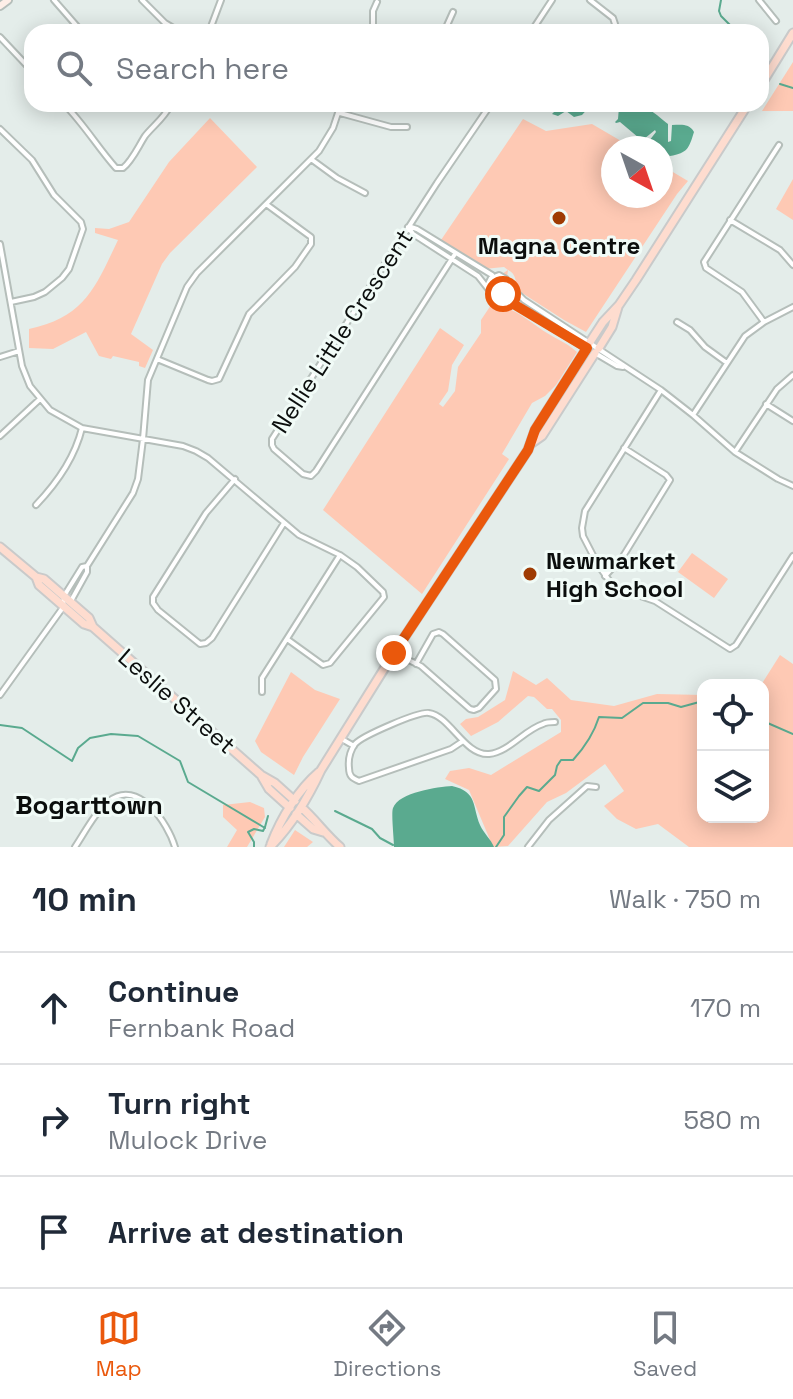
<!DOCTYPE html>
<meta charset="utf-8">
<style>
body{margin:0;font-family:"Space Grotesk",sans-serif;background:#f2f2f3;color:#1f2937}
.controls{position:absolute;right:24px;bottom:24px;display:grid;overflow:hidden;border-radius:16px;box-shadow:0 4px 20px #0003}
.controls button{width:72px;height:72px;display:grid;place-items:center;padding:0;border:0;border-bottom:2px solid #e0e1e3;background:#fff;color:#1f2937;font:40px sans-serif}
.compass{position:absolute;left:601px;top:136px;width:72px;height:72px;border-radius:50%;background:#fff;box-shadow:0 4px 20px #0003;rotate:140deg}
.stop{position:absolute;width:24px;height:24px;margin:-18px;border:6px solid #ea580c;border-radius:50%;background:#fff}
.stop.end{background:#ea580c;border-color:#fff;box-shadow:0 2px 8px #0008}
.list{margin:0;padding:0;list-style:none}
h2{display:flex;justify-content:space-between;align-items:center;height:104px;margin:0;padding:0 32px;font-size:34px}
h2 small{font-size:26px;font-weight:400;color:#747a83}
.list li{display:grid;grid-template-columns:52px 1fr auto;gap:24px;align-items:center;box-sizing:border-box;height:112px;padding:0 32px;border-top:2px solid #e0e1e3}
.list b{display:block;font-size:30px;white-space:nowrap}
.list p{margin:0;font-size:26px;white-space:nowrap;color:#747a83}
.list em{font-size:26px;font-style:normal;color:#747a83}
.icon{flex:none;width:44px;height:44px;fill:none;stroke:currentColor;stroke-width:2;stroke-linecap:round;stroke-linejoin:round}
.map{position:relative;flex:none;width:793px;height:847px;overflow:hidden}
.search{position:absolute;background:#fff;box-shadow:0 4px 20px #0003;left:24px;right:24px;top:24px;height:88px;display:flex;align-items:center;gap:20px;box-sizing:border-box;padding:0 28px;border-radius:24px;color:#747a83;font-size:30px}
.sheet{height:440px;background:#fff}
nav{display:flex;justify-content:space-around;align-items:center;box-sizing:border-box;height:112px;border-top:2px solid #e0e1e3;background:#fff;font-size:22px;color:#747a83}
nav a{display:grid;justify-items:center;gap:4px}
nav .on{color:#ea580c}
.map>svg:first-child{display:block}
.green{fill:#fec9b4}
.water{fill:#5aaa8f}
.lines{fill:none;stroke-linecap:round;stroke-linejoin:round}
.stream{stroke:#5aaa8f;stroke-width:2}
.street-casing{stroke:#b5beba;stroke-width:8}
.secondary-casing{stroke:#b5beba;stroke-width:10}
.primary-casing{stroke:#c9caca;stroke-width:11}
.street{stroke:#fff;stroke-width:4}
.secondary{stroke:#feeee7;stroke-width:6}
.primary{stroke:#fedccf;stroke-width:7}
.route{stroke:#ea580c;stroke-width:10}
.poi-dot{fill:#9f3b03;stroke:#f1fbf7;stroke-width:3}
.labels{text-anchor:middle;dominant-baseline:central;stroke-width:6;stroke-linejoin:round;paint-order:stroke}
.poi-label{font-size:24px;font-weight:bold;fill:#0b0e0d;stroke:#f1fbf7}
.street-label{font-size:24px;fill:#0b0e0d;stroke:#f1fbf7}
.neighbourhood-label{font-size:26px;font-weight:bold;fill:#0b0e0d;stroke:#f1fbf7}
</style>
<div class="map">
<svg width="793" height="847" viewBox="0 0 793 847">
<rect width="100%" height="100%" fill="#e4edea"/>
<!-- green -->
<path class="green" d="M793 62V111H762Z
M210 118 257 167 170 253 162 264 131 334 153 350 145 368 139 366V362L113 356 111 359 99 356 86 332 53 349 29 348V329C85 317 95 288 118 240L95 233V228L109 229 129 222 169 162Z
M523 119 546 131 592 124 633 148H613V196H661V165L688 181 677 194 586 332 564 320 519 291C515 283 517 274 508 270L507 277 502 274 508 270 504 267 484 269 441 240Z
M793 179V220L776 209Z
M491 305C512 307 521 315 538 327 551 337 565 341 577 352L556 385 545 396 532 403 502 454 509 459 422 594 323 510 440 328 464 345 452 365 448 391 439 404 443 407 455 391 458 367 481 333V320Z
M692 553 728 579 714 598 678 572Z
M780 655 793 664V847H689L658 824 636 829 617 819 604 806 624 791 605 764 566 793 547 802 508 846 493 847 469 790 445 779 450 771 469 768 491 775 561 732V720L552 709H547L534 697 528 696 498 722 471 736 460 724 466 719 478 717 505 700 513 671 536 685 547 678 571 700 614 706 657 694 703 695V817H763V685H761Z
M291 672 315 690 340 699 303 757 294 775 261 752 255 741Z
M250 802 264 808 265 817 247 847H227L237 830 223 817V805Z
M295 830 313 842 307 847H284Z"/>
<!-- water -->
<path class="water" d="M562 104H592L582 115 574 117 566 111 558 116 552 114Z
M623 104 625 107 631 106V104C647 104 656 115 668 124V142L671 141 672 125C681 125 689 123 694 132 689 148 688 153 670 156L661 150V148H657L649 141 656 132 655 130 644 139 639 138 620 122 616 123 615 122 618 119 619 107Z
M452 786C478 792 472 806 480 825 484 834 491 839 494 847H394C394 839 391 813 393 808 399 792 438 787 452 786Z"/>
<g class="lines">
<!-- stream -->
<path class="stream" d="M721 0 719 11 721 16 737 32
M780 84 793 88
M763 721 793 734
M0 725 22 728 72 761 78 748 90 738 111 734 138 736 180 761 188 782 265 828
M335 811 372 829 380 838 393 845
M265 827 268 816
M254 847V842L248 832 254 829 263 831 264 829
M496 847 504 835V817L519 796 527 787 539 791 555 775 557 766 561 760H573C584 748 594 733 599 717L622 718 643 703H668L681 707 703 701"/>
<!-- street casing -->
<g class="street-casing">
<path id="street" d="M54 0 82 32
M142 0 165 23 180 32
M590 0 613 18 615 24 613 32
M759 0 776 21
M209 32 221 0
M373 32V11L377 2
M444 32 453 12
M531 32 552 0
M0 37 32 71
M64 104C84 124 98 148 116 168H123C132 161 138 147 145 136 153 126 164 118 170 106L169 104
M340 113 391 127H407
M0 129 32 160 54 195 81 222 83 229 69 269 62 278 45 292 34 297 11 302
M311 159 337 178 365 193
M730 220 780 250 793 265
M408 227 413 234 478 276 493 295 503 294 508 287 506 279 499 275 491 278 487 286
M411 227 417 229 492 275
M0 244 22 366 30 386 50 410 82 428 183 446 196 451 208 458 299 535 340 555 357 567 383 592 384 597 330 663 323 665 287 639
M455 254 316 471 311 476 303 474 274 449 272 445V439L437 183 491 104
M508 284 524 300 661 390 693 415 735 452 778 479 793 486
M500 296 587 349
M677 322 690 330 705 347 727 363
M764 322 742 292 706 268 704 262 779 145
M595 353 617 366 623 367
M0 357 19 351
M157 359 208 380 212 381 219 379 249 314 295 267 311 244V237L266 204
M661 390 585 511 582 528 583 536 598 565 611 583 623 590 655 601 730 649 736 645 793 556
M766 404 793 421
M693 415 745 336 764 322 793 307
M0 436 40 399
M735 452 777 389 793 375
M235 479 206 513 153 597V603L158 610 200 644 206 643 212 638 284 523
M36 505C57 483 75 457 82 428
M605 576 622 558 670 480 666 475 624 448
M71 601 87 572V566
M63 606 64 596 82 567 87 566 133 493 138 479 143 439 148 380 187 287 197 273 319 151 333 128 341 104
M394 653 421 666 470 709 474 710 479 708 496 689 495 680 443 634 439 632 433 634 416 664
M262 692V678L340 555
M0 695 64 606
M340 738 354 746
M463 741 451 749 359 781C352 778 349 776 349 768 348 759 350 751 355 744 362 736 419 711 429 713 450 716 465 756 489 754 509 752 524 730 543 724 546 722 551 722 555 722
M75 847C85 832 95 812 109 801 138 778 168 823 175 847
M528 847 549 820 587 786 596 787"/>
</g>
<!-- secondary casing -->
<g class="secondary-casing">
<path id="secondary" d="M0 6 8 0"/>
</g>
<!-- primary casing -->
<g class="primary-casing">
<path id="primary" d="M761 85 793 33
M590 342 603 322 619 305 636 280 748 104
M599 348 612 327 618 307
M532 443 542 436 595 353
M0 547 36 577 44 579 89 618 93 627
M36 577 39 585 84 624 93 627 261 775 275 783 295 801
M262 777 269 789 290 808
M301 807C315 819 325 834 340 847
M296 814 313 829 323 832
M271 844C281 818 298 790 319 772
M270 847C292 825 308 798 321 770L394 653 528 450 535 430 587 348"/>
</g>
<!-- street -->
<use href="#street" class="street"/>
<!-- secondary -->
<use href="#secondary" class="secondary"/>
<!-- primary -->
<use href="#primary" class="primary"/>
</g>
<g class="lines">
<!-- route -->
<path class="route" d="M394 653 528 450 535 430 587 348 500 296 503 294"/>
</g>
<!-- markers -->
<g class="poi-dot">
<circle cx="559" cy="218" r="8"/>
<circle cx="530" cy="574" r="8"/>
</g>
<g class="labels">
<!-- poi labels -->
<g class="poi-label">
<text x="559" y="245">Magna Centre</text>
<text x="546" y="560" text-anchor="start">Newmarket<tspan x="546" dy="28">High School</tspan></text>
</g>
<!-- street labels -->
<g class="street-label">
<text transform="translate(342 331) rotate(-57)">Nellie Little Crescent</text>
<text transform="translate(177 701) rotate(41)">Leslie Street</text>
</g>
<!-- neighbourhood labels -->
<g class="neighbourhood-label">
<text x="89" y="805">Bogarttown</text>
</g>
</g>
</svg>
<div class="controls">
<button><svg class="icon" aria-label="locate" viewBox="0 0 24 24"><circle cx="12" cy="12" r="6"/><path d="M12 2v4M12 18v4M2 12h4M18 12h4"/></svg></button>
<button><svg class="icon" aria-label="layers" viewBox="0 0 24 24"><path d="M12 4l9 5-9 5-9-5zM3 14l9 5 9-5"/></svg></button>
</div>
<svg class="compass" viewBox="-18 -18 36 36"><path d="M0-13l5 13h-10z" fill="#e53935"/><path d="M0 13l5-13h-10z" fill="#747a83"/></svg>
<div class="stop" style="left:503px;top:294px"></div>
<div class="stop end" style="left:394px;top:653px"></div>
<div class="search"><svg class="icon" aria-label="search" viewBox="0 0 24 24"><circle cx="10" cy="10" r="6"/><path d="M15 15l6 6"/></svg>Search here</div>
</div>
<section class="sheet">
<h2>10 min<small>Walk · 750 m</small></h2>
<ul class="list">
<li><svg class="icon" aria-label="ahead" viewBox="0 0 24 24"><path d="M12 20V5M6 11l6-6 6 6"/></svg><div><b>Continue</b><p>Fernbank Road</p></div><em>170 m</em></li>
<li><svg class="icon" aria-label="right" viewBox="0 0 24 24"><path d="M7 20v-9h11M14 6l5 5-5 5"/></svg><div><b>Turn right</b><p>Mulock Drive</p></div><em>580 m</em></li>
<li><svg class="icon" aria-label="arrive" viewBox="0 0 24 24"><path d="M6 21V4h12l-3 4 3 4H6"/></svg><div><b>Arrive at destination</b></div></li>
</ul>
</section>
<nav>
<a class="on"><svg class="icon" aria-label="map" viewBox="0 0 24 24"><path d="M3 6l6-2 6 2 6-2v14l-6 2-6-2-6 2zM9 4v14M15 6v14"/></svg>Map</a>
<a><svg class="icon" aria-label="directions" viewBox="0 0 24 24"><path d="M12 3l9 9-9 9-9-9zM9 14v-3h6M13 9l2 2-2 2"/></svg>Directions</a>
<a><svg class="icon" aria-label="saved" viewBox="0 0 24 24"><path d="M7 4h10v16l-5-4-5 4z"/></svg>Saved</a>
</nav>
